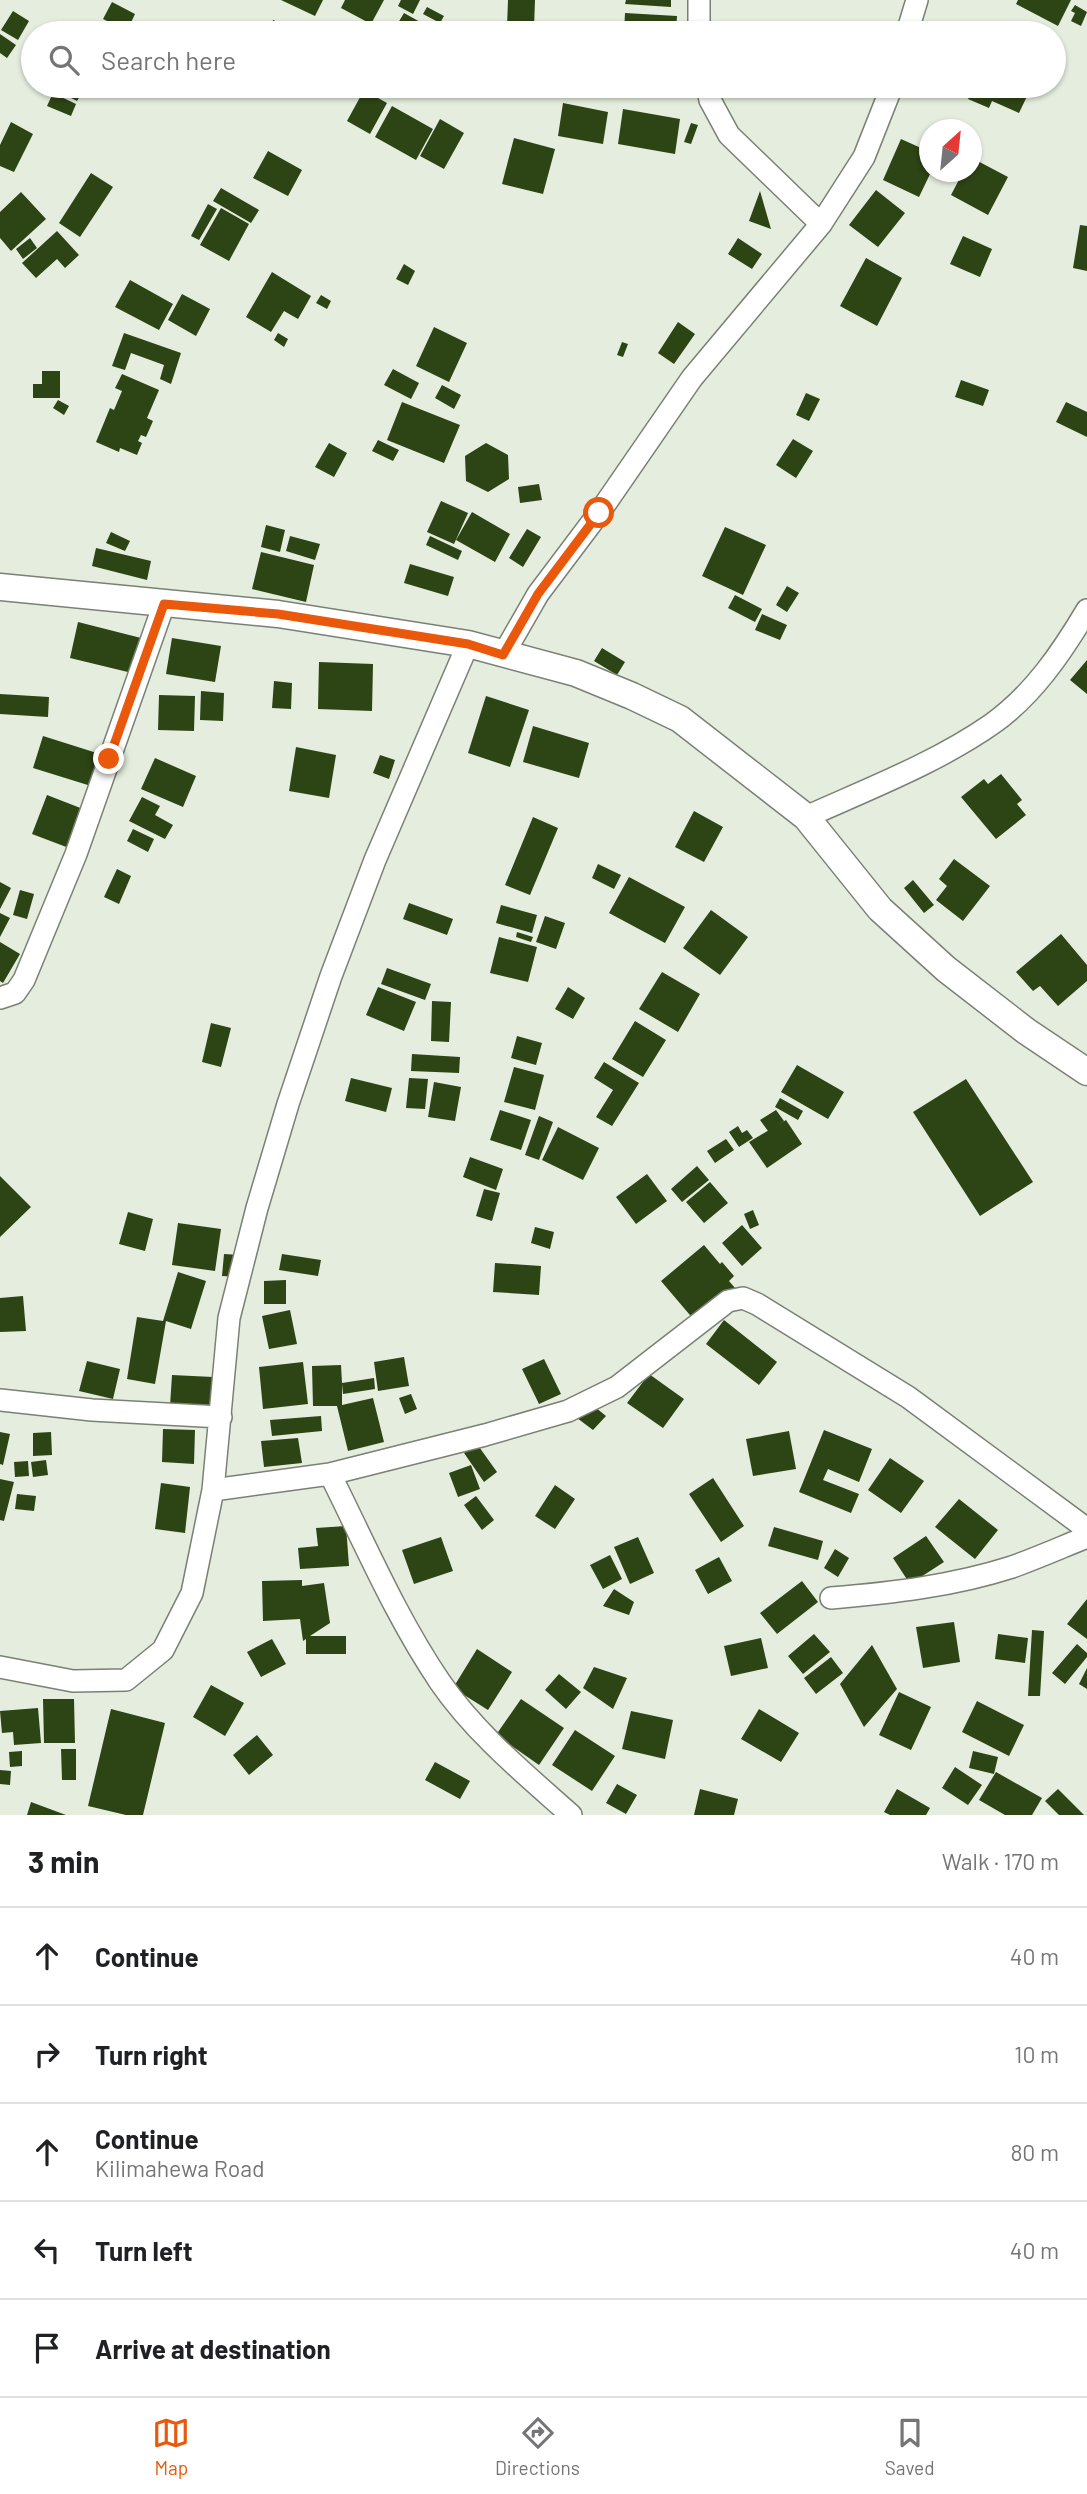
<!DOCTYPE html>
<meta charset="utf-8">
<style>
body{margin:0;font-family:Barlow,sans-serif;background:#f2f2f2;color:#202124}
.compass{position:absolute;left:919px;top:119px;width:63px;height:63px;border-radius:50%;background:#fff;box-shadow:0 2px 5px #0004;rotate:27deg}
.stop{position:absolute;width:21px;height:21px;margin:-16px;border:5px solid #ea580c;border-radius:50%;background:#fff}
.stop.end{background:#ea580c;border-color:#fff;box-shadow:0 2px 7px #0008}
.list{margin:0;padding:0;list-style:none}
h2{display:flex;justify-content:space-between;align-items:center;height:91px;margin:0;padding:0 28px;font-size:30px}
h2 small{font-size:23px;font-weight:400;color:#757577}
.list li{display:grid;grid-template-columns:46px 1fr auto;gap:21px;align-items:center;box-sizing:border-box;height:98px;padding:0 28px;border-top:2px solid #e0e0e0}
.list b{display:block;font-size:26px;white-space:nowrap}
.list p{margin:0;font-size:23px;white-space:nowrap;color:#757577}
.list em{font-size:23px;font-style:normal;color:#757577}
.icon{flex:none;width:38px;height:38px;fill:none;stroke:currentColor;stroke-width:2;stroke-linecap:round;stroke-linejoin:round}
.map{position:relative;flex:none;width:1087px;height:1815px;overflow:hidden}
.search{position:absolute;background:#fff;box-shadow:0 2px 5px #0004;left:21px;right:21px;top:21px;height:77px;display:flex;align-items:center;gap:18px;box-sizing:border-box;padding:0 24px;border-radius:38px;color:#757577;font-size:26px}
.sheet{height:581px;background:#fff}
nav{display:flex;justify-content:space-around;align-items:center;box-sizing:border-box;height:98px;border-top:2px solid #e0e0e0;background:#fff;font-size:19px;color:#757577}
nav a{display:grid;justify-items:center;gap:4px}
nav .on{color:#ea580c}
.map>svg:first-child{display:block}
.building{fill:#2d4415}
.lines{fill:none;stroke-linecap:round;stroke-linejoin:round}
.minor-casing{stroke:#7a8174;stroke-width:24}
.tertiary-casing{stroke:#7a8174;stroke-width:29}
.minor{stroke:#fff;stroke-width:21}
.tertiary{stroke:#fff;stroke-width:26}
.route{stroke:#ea580c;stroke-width:9}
</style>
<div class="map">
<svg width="1087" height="1815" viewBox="0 0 1087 1815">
<rect width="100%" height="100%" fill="#e4edde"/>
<!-- building -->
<path class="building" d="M281 0H323L315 16Z
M345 0H384L371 24 341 8Z
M401 0H420L413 14 398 6Z
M508 0H535L534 28 507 27Z
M626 0H671V7L625 4Z
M1018 0H1071L1058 26 1016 4Z
M112 2 135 14 127 31 103 19Z
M1075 5 1087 12 1081 26 1071 21 1075 13 1071 11Z
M427 7 444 16 440 23 423 14Z
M13 11 29 21 18 40 1 30Z
M404 13 440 33H392Z
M625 13 677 16 676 33H624Z
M273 20 305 33H268Z
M143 21 165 33H137Z
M0 34 16 45 7 58 0 53Z
M48 86H73L83 91 77 101Z
M974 86H1032L1019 113 992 101 989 108 968 99Z
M364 90 387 103 370 134 347 121Z
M53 93 76 104 71 116 47 106Z
M563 103 608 112 603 144 558 136Z
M392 106 433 129 416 160 375 137Z
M623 109 680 119 675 154 618 144Z
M440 119 464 133 444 169 420 156Z
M11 122 33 134 14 172 0 166V145Z
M691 123 698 125 691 144 684 142Z
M514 138 555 149 543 194 502 184Z
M901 139 930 152 931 172 919 197 883 180Z
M268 151 302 170 288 196 253 178Z
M972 158 1008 177 988 215 951 195 963 172H972Z
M91 173 113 187 80 237 59 223Z
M221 188 259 210 251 223 213 201Z
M876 190 905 213 878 247 849 225Z
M760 191 771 229 749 221Z
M21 192 46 219 11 251 0 238V212Z
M208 204 217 209 199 240 191 236Z
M221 208 249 224 229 261 200 245Z
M1080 225 1087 226V271L1073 268Z
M57 231 79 255 65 268 57 259 36 278 22 263Z
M963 236 992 249 980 277 950 264Z
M30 238 37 248 23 259 16 249Z
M738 238 762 254 752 269 728 254Z
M866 258 902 278 877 326 840 306Z
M404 264 415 271 408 285 396 279Z
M272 272 311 296 298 319 284 311 271 332 246 317Z
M130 280 173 304 159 330 115 307Z
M182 294 210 309 196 336 168 320Z
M321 295 331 301 327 309 316 303Z
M678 322 695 334 674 364 658 353Z
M434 327 467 343 449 382 416 366Z
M124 333 181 353 171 384 160 379 164 365 131 353 125 370 112 366Z
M278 333 288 339 284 347 274 340Z
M622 342 628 344 623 357 617 355Z
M393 369 419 383 411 399 384 385Z
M42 371H60V398H33V384H42Z
M122 374 159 390 147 418 153 421 146 437 141 435 138 441 142 443 137 455 120 448 119 452 96 442 110 408 114 410 122 391 115 388Z
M961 380 989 390 983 406 955 397Z
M442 385 461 395 454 409 435 398Z
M806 393 820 399 809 421 796 415Z
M58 400 69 406 64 415 53 408Z
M402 402 460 425 444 463 387 440Z
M1066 402 1087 412V437L1056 422Z
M793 439 813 451 796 478 776 465Z
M378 440 399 450 393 461 372 451Z
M329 443 347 453 334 477 315 467Z
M486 443 508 455 509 479 488 492 466 481 465 456Z
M539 484 542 500 520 503 518 487Z
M441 501 468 513 454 544 427 532Z
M472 512 510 534 495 562 456 540Z
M266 525 285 530 280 552 261 547Z
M725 527 766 545 743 595 702 576Z
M527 529 541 537 523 567 509 558Z
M111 532 130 541 125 551 106 543Z
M290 536 320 544 315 560 286 551Z
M430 536 462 551 458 560 426 545Z
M96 548 151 561 147 580 92 566Z
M261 552 314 565 306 602 252 589Z
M410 564 454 577 448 596 404 583Z
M787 586 799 593 787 612 776 605Z
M735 595 762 609 755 622 728 608Z
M762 614 787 625 780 640 755 630Z
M78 622 141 638 132 673 70 658Z
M172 638 221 646 215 682 166 674Z
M602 648 625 662 617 675 594 661Z
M1087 660V694L1070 680Z
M319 662 373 664 372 711 318 709Z
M274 681 292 683 291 709 272 708Z
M201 691 224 693 223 721 200 720Z
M0 694 49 697 48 717 0 714Z
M159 695 195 696 194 731 158 730Z
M486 696 529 710 510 767 468 753Z
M533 726 589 743 579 778 523 762Z
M43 736 100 754 91 786 33 768Z
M296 747 336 755 329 798 289 791Z
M380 755 395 760 389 779 373 773Z
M155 758 196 776 183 807 141 789Z
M1001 774 1022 800 1017 804 1026 815 996 839 961 797 984 779 988 784Z
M47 795 83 809 69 848 32 834Z
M142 797 160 806 155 815 173 825 165 839 129 821Z
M694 811 723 827 704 862 675 847Z
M533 817 558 828 530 895 505 885Z
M133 829 154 839 148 852 127 841Z
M954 859 990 886 963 921 936 900 947 886 939 879Z
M598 864 621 875 614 889 592 878Z
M117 869 131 876 119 904 104 897Z
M629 877 685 907 665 943 609 913Z
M913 880 934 905 924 913 904 888Z
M0 882 11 888 0 909Z
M20 890 34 894 27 919 13 915Z
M409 903 453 919 447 935 403 919Z
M501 905 537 915 532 933 496 923Z
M711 910 748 937 720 975 683 948Z
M0 913 10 918 0 937Z
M545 916 565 923 556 949 536 942Z
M517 932 533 937 531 942 516 937Z
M1061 934 1087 965V981L1058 1006 1040 986 1033 991 1016 972Z
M499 937 537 947 528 982 490 973Z
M0 942 20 954 3 983 0 981Z
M387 968 431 984 425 1000 381 984Z
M662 972 700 994 678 1032 639 1009Z
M378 987 416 1002 404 1031 366 1015Z
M568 987 585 998 573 1019 555 1009Z
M432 1001 451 1002 449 1042 431 1041Z
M635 1021 666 1040 643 1077 612 1059Z
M211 1023 231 1028 221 1067 202 1062Z
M517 1036 542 1043 536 1065 511 1058Z
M412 1054 460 1057 459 1073 411 1071Z
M604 1062 639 1083 612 1126 596 1117 613 1090 594 1078Z
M797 1065 844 1092 828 1119 781 1092Z
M514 1067 544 1075 535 1110 504 1102Z
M351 1078 392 1088 386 1112 345 1101Z
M409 1078 428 1079 425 1109 406 1108Z
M966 1079 1033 1182 980 1216 913 1112Z
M434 1082 461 1087 455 1121 428 1117Z
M780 1098 803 1111 798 1120 775 1107Z
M500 1110 531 1120 521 1150 490 1140Z
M776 1110 784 1121 768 1131 760 1120Z
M539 1116 553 1122 539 1160 525 1155Z
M786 1120 802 1144 767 1168 749 1142Z
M738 1126 742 1133 747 1130 753 1138 739 1147 729 1132Z
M558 1127 599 1148 583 1180 542 1160Z
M726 1139 734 1150 715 1163 707 1151Z
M470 1157 503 1169 496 1190 463 1177Z
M697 1166 709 1180 682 1202 671 1189Z
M647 1174 667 1201 636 1224 616 1197Z
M0 1176 31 1207 0 1237Z
M710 1182 728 1203 704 1223 686 1202Z
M484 1189 500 1193 492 1221 476 1216Z
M753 1210 759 1225 750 1229 744 1214Z
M128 1212 153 1219 145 1251 119 1244Z
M178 1223 221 1229 215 1271 172 1265Z
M742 1225 762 1248 742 1266 722 1243Z
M535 1227 554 1232 550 1249 531 1243Z
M704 1245 720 1264 722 1262 734 1276 729 1281 735 1288 695 1321 661 1281Z
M224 1254 241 1255 239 1277 222 1276Z
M282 1254 321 1260 318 1276 279 1270Z
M495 1263 541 1266 539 1295 493 1292Z
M178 1272 206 1281 191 1329 166 1321 155 1384 127 1379 137 1317 163 1321Z
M286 1280V1304H264V1281Z
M23 1296 26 1331 0 1332V1298Z
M290 1310 297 1344 269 1349 262 1316Z
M724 1320 777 1362 759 1385 706 1344Z
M404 1357 409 1386 378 1391 374 1362Z
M544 1359 561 1394 539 1404 522 1369Z
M87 1361 120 1369 113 1399 79 1391Z
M303 1362 308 1404 263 1409 259 1367Z
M341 1365 342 1383 374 1378 375 1389 343 1394 342 1384V1405L373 1398 384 1442 348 1451 337 1406H313L312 1366Z
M649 1374 684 1399 663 1428 627 1403Z
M172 1375 213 1377 210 1409 170 1406Z
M411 1394 417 1409 405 1414 399 1398Z
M590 1403 606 1416 593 1430 577 1418Z
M321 1416 322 1431 272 1436 270 1420Z
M163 1429 195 1430 194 1464 162 1462Z
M824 1430 872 1449 859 1482 828 1469 823 1480 859 1494 851 1513 799 1492Z
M789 1431 796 1469 753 1476 746 1439Z
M0 1432 10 1434 3 1465 0 1464Z
M51 1432 52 1455 33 1456V1433Z
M298 1438 302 1463 264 1467 261 1441Z
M477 1444 497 1472 484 1482 464 1453Z
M890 1458 924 1481 901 1513 868 1490Z
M46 1460 48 1475 33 1477 31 1462Z
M28 1461 29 1476 15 1477 14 1462Z
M471 1465 480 1489 458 1497 449 1473Z
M713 1478 744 1526 721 1542 689 1494Z
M0 1479 14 1482 4 1521 0 1520Z
M161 1483 190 1487 185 1533 155 1529Z
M555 1485 575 1499 555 1529 535 1516Z
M17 1494 36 1496 34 1511 15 1509Z
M476 1496 494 1520 482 1530 464 1505Z
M959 1499 998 1530 975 1559 935 1527Z
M346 1526 349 1566 300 1569 298 1548 318 1546 316 1528Z
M774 1527 823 1541 818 1560 768 1546Z
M926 1536 944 1562 910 1584 893 1558Z
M441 1537 453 1571 414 1584 402 1550Z
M638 1537 654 1573 630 1584 614 1547Z
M835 1549 849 1558 838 1577 824 1568Z
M610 1555 622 1579 603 1589 590 1565Z
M719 1557 732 1581 708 1594 695 1570Z
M302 1580V1586L324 1583 330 1623 310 1636H346V1654H306V1639L303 1641 300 1619 263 1621 262 1581Z
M802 1581 818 1602 777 1634 760 1613Z
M614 1589 634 1602 629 1615 603 1606Z
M1087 1599V1639L1067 1624Z
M954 1622 960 1662 923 1668 916 1627Z
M1032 1630 1044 1631 1040 1696H1028Z
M814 1634 830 1652 803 1674 788 1656Z
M998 1634 1028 1638 1025 1663 995 1659Z
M761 1638 768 1668 731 1676 724 1646Z
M272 1639 286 1664 261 1677 247 1652Z
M1077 1644 1087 1653V1657L1065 1684 1052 1673Z
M872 1645 897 1689 864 1727 840 1684Z
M477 1649 512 1672 488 1710 453 1688Z
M831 1657 843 1673 816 1694 804 1678Z
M594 1667 627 1678 613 1709 583 1688Z
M1087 1668V1689L1079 1684Z
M559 1674 581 1692 566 1709 545 1690Z
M211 1685 244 1703 225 1736 193 1717Z
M899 1692 931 1707 911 1750 879 1735Z
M43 1699H74L75 1743H44Z
M521 1699 564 1728 539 1765 496 1735Z
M977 1701 1024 1725 1009 1756 962 1732Z
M38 1708 41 1743 14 1745 13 1732 2 1733 0 1711Z
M111 1709 165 1723 143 1815H126L88 1806Z
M759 1709 799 1733 781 1762 741 1739Z
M631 1711 673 1720 665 1759 622 1749Z
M575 1730 615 1756 592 1791 552 1765Z
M257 1735 273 1755 249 1775 233 1755Z
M61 1749H76V1780H62Z
M22 1751V1766L10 1767 9 1752Z
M973 1751 998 1757 994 1774 969 1768Z
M435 1762 470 1781 460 1799 425 1780Z
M955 1767 982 1785 968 1805 942 1788Z
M0 1770 11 1771 10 1785 0 1784Z
M996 1772 1042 1798 1032 1815H1005L979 1800Z
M617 1784 637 1795 626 1814 606 1803Z
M700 1789 738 1799 734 1815H694Z
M897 1789 930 1808 926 1815H890L884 1812Z
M1058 1789 1084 1815H1059L1045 1801Z
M31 1802 66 1815H27Z"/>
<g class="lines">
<!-- minor casing -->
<g class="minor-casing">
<path id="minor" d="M699 33V0
M907 33 917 0
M707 86 710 100 729 135 821 224
M503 655 538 594 599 513 692 378 821 224 864 157 892 86
M806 817C868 789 936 763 992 724 1033 695 1062 652 1087 610
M0 998 15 993 24 980 76 854 164 604
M0 1400 92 1410 221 1417
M330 1474C365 1544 396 1617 440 1682 475 1733 525 1774 571 1815
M213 1490 330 1474 485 1435 568 1411 617 1387 728 1301 743 1298 757 1304 908 1397 1087 1529
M831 1598C891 1593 953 1586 1012 1567 1037 1558 1062 1547 1087 1537
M0 1667 73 1681 126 1680 163 1650 192 1593 213 1490 229 1318 257 1208 288 1104 331 976 375 860 468 644"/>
</g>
<!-- tertiary casing -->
<g class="tertiary-casing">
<path id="tertiary" d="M0 587 278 614 468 644 576 673 632 696 680 719 806 817 880 909 946 969 1026 1031 1087 1072"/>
</g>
<!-- minor -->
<use href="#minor" class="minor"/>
<!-- tertiary -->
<use href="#tertiary" class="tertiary"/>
</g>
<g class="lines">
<!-- route -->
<path class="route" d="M109 759 164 604 278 614 468 644 503 655 538 594 599 513"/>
</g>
</svg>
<svg class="compass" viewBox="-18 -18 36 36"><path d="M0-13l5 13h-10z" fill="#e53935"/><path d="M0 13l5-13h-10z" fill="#757577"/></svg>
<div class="stop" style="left:599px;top:513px"></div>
<div class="stop end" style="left:109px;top:759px"></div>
<div class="search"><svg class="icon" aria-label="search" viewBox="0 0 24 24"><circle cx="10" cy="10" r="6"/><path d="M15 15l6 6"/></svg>Search here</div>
</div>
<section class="sheet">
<h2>3 min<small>Walk · 170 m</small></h2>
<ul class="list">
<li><svg class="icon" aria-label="ahead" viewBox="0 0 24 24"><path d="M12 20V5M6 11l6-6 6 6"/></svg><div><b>Continue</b></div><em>40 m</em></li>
<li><svg class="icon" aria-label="right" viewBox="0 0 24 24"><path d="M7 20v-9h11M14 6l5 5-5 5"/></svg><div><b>Turn right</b></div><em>10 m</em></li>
<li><svg class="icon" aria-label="ahead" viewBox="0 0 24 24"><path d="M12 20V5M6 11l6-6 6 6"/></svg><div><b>Continue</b><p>Kilimahewa Road</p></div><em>80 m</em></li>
<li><svg class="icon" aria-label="left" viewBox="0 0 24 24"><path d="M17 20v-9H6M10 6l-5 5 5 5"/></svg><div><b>Turn left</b></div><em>40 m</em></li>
<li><svg class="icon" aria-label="arrive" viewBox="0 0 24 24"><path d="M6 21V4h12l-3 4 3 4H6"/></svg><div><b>Arrive at destination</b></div></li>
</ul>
</section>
<nav>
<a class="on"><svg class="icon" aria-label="map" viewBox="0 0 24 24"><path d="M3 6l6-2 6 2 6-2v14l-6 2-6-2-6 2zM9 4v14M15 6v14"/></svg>Map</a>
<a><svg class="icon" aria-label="directions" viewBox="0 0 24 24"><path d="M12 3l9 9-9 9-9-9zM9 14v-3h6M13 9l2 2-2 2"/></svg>Directions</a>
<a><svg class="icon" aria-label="saved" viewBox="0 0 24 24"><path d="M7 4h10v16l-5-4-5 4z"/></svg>Saved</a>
</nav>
